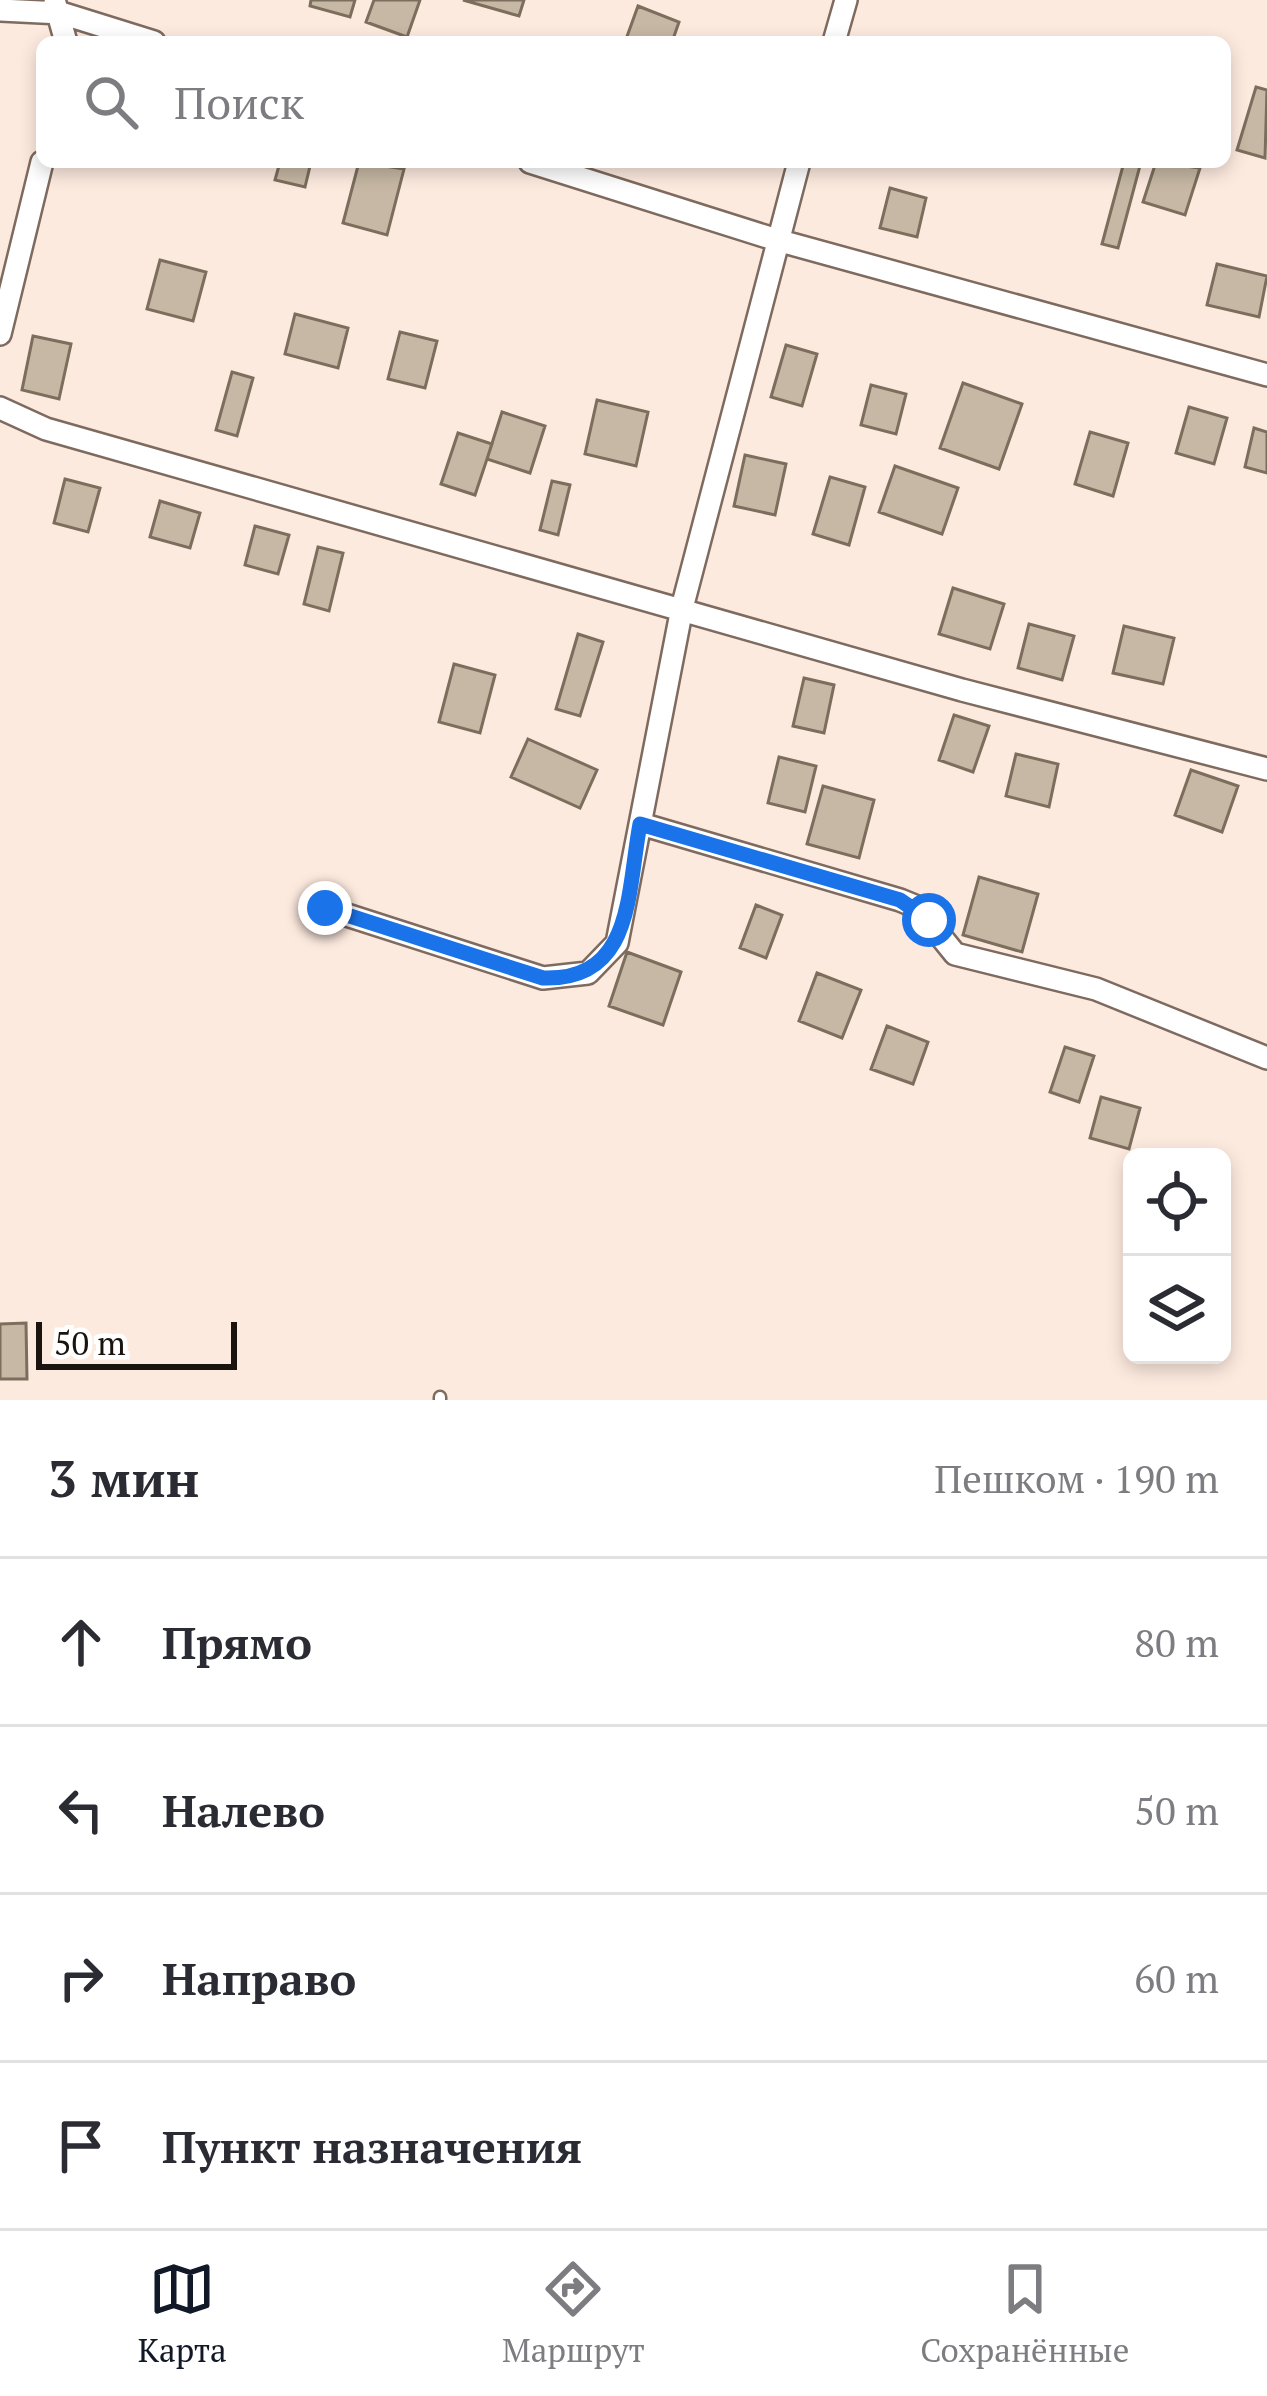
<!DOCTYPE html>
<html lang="ru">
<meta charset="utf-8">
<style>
body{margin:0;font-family:"PT Serif",serif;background:#f2f2f3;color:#2b2b33}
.controls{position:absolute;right:36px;bottom:36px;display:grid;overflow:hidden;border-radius:18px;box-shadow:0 6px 18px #0003}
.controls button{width:108px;height:108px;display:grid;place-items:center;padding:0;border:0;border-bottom:3px solid #e1e1e2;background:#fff;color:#2b2b33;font:60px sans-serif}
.scale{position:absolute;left:36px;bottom:30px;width:201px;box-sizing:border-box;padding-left:12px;border:6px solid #1a130e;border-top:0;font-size:33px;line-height:42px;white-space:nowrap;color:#1a130e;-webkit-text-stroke:9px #fff;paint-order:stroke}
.stop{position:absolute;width:36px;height:36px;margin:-27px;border:9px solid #1a73e8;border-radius:50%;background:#fff}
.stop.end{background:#1a73e8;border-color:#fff;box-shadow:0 3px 12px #0008}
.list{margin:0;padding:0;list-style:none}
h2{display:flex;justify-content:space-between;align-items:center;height:156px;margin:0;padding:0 48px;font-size:51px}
h2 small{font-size:39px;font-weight:400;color:#7c7c81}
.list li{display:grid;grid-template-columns:78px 1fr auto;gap:36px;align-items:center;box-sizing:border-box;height:168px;padding:0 48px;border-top:3px solid #e1e1e2}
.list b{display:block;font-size:45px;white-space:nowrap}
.list em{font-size:39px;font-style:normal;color:#7c7c81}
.icon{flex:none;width:66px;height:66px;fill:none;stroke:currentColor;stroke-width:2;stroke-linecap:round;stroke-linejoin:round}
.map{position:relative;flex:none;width:1267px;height:1400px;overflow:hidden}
.search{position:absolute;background:#fff;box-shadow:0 6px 18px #0003;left:36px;right:36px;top:36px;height:132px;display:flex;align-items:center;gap:30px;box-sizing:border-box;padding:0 42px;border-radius:18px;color:#7c7c81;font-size:45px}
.sheet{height:828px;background:#fff}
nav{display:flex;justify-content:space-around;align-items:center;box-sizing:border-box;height:168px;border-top:3px solid #e1e1e2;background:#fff;font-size:33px;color:#7c7c81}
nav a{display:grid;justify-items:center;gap:6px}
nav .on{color:#111827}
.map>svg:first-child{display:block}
.building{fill:#c6b8a4;stroke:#7b6e5c;stroke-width:3}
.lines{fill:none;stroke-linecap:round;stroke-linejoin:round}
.lane-casing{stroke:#7e6a5e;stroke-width:15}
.street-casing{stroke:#7e6a5e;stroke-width:26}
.lane{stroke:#fff;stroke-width:10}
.street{stroke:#fff;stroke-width:21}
.route{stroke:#1a73e8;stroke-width:15}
</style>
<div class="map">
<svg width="1267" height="1400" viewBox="0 0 1267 1400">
<rect width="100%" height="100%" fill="#fdeadf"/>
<!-- building -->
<path class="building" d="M311 0H355L350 17 310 6Z
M374 0H420L407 37 366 22Z
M463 0H524L519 16Z
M638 6 679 22 672 42H625Z
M1256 87 1267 90 1265 158 1237 150Z
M280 162H311L305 187 275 180Z
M359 162 404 169 387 235 343 223Z
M1124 162H1141L1118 248 1102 244Z
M1156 162 1200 168 1185 215 1143 202Z
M890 188 926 198 917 237 880 228Z
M160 260 206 272 193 321 147 309Z
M1217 264 1267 276 1259 317 1207 305Z
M295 314 348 328 338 368 285 354Z
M400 332 437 341 425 388 388 379Z
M33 336 71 344 59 399 22 390Z
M786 345 817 354 802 406 771 397Z
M232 372 253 378 237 436 216 430Z
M963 383 1022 404 999 469 940 448Z
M871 385 906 394 896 434 861 425Z
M597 400 648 412 636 466 585 454Z
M1189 407 1227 418 1214 464 1176 453Z
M502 412 545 426 530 473 487 459Z
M1254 428 1267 432V473L1245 467Z
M1090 432 1128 443 1113 496 1075 484Z
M458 433 492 444 475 495 441 484Z
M745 455 786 464 775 515 734 506Z
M895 466 958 488 942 534 879 512Z
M830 477 865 487 849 545 813 534Z
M65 479 100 488 88 532 54 523Z
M552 481 570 485 558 535 540 530Z
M160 501 200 513 190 548 150 537Z
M255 526 289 535 278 574 245 565Z
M318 547 343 553 329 611 304 604Z
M953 588 1004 604 990 649 939 634Z
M1029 624 1074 636 1062 680 1018 668Z
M1124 626 1174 638 1163 684 1113 673Z
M578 634 603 642 580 716 556 709Z
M454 664 495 675 480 733 439 722Z
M804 678 834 685 824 733 793 726Z
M954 715 989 726 973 772 939 760Z
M528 739 597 770 580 808 511 777Z
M1016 754 1058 764 1049 807 1006 796Z
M779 757 816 766 805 812 768 803Z
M1191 770 1238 786 1222 832 1175 815Z
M823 786 874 800 859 858 807 844Z
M979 877 1038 894 1022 952 963 935Z
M756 905 782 915 766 958 740 948Z
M627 952 681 972 663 1025 609 1006Z
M817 973 861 990 842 1038 799 1021Z
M887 1026 928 1042 913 1084 871 1069Z
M1065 1047 1094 1056 1079 1102 1050 1092Z
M1101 1097 1140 1108 1129 1149 1090 1138Z
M26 1323 27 1379H0V1324Z"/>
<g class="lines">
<!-- lane casing -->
<g class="lane-casing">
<path id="lane" d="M440 1400V1397"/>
</g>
<!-- street casing -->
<g class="street-casing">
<path id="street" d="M55 3 66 42
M0 10 61 13 154 42
M834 42 846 0
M530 162 777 240 1267 375
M0 334 42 162
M0 408 46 429 962 690 1267 769
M641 824 900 900 917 907 955 954 1096 989 1267 1058
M325 908 543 978 588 973 617 943 682 608 799 162"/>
</g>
<!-- lane -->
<use href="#lane" class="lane"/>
<!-- street -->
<use href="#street" class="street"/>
</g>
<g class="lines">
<!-- route -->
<path class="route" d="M325 908 543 978C634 981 627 892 640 824L900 900 929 920"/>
</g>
</svg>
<div class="controls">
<button><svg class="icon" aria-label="locate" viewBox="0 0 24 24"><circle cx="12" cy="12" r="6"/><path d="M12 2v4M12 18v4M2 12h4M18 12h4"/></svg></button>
<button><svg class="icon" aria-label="layers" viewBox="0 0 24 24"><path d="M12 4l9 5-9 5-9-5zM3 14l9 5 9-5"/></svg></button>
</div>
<div class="scale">50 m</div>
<div class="stop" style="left:929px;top:920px"></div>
<div class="stop end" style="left:325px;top:908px"></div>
<div class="search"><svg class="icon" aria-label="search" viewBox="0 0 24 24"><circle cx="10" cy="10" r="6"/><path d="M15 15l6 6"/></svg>Поиск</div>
</div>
<section class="sheet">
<h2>3 мин<small>Пешком · 190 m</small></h2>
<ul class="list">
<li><svg class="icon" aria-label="ahead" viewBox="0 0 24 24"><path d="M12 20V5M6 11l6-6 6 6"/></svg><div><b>Прямо</b></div><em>80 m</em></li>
<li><svg class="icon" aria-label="left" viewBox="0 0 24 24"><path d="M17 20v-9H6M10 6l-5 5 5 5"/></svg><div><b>Налево</b></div><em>50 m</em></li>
<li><svg class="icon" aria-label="right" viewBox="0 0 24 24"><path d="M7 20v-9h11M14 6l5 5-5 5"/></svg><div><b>Направо</b></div><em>60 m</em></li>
<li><svg class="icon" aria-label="arrive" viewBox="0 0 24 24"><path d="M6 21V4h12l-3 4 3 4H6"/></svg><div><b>Пункт назначения</b></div></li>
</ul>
</section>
<nav>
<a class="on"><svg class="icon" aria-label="map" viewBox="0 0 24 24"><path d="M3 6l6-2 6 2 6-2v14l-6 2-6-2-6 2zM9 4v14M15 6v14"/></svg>Карта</a>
<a><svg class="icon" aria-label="directions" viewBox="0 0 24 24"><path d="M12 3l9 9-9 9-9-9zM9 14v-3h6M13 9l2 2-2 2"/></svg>Маршрут</a>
<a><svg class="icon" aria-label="saved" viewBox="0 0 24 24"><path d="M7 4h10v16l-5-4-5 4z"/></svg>Сохранённые</a>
</nav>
